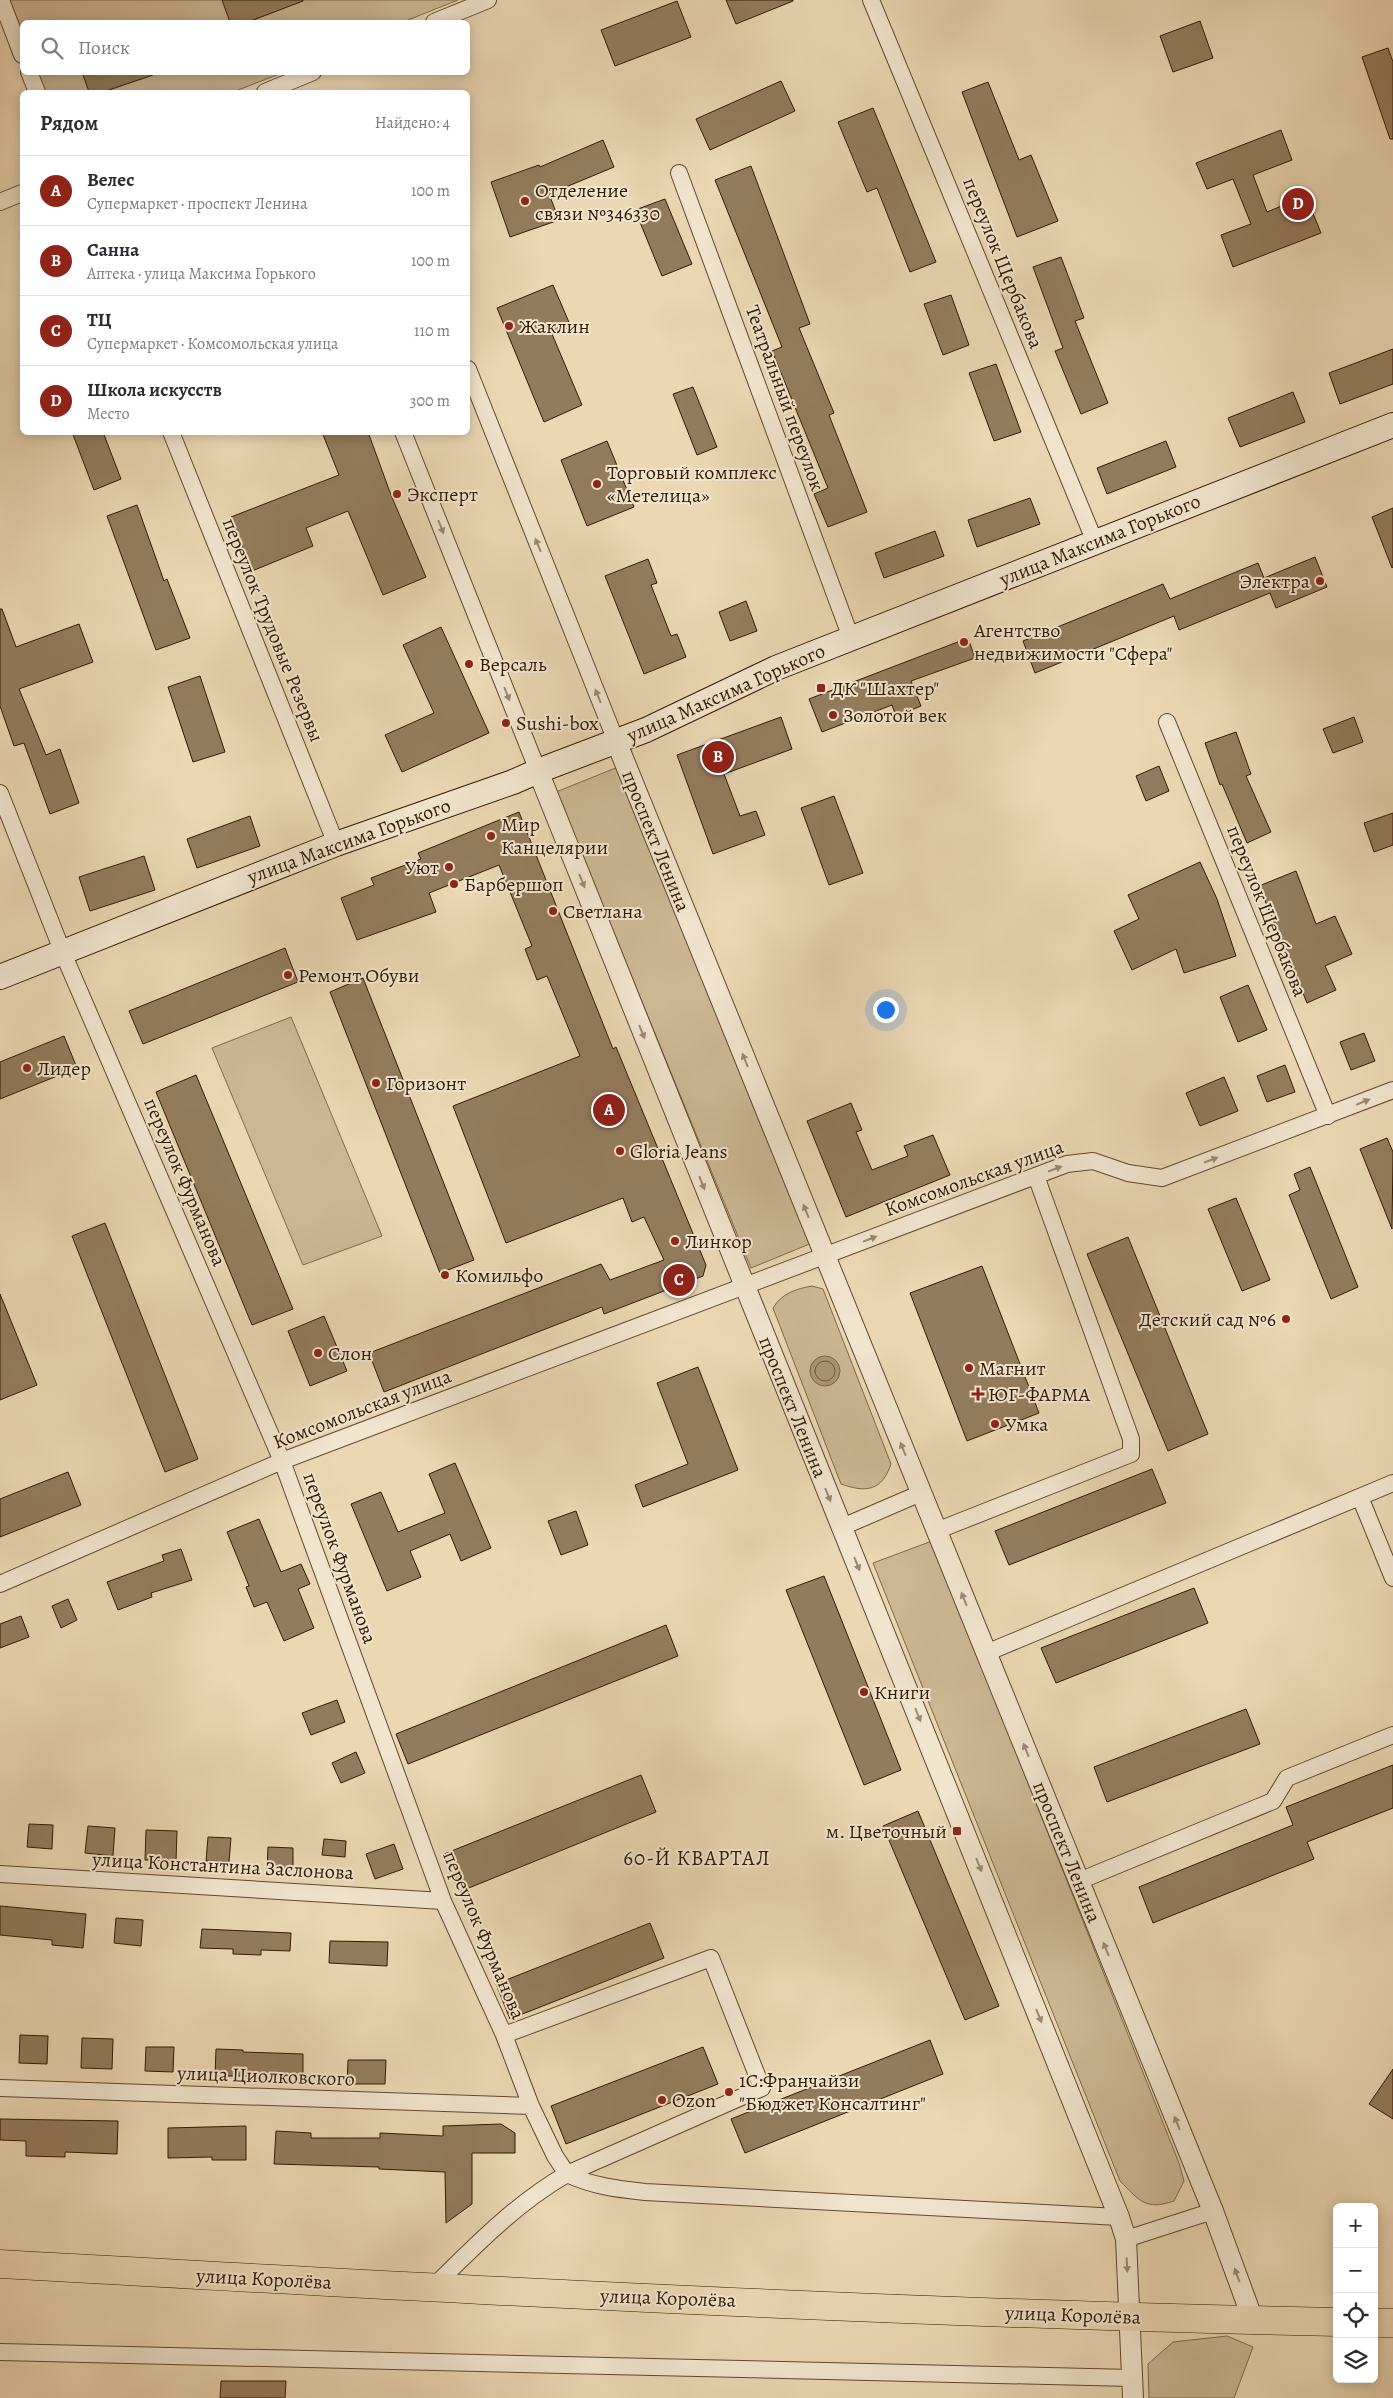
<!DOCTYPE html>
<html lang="ru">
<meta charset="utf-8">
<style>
body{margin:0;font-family:Alegreya,serif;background:#f2f2f3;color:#2b2b33}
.controls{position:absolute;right:15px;bottom:15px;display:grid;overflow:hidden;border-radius:8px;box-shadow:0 2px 12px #0003}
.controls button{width:45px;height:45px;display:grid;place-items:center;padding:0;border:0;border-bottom:1px solid #e1e1e2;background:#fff;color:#2b2b33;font:25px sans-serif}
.you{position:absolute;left:885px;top:1009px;width:18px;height:18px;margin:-12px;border:4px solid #fff;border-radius:50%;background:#1a73e8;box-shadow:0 0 0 8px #1a73e833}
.badge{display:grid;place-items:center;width:32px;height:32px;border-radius:50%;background:#8f2418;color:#fff;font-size:16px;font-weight:700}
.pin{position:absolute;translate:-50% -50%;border:2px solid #fff;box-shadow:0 1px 5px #0006}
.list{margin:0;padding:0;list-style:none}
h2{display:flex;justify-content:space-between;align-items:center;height:65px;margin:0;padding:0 20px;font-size:21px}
h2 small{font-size:16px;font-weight:400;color:#7c7c81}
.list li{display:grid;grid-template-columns:32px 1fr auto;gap:15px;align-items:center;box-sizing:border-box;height:70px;padding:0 20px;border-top:1px solid #e1e1e2}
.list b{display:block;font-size:19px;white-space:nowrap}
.list p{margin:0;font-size:16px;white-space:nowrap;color:#7c7c81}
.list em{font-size:16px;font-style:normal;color:#7c7c81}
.icon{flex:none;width:28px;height:28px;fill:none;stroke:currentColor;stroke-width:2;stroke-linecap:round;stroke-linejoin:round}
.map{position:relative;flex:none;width:1393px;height:2398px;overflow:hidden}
.search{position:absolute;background:#fff;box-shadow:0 2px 12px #0003;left:20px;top:20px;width:450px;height:55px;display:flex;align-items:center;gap:12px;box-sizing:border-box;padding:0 18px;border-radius:8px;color:#7c7c81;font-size:19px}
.panel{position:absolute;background:#fff;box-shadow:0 2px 12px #0003;left:20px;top:90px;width:450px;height:345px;border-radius:8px}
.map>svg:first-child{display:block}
.green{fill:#ccb795;stroke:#80684a}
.water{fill:#ac9677;stroke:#7c6447}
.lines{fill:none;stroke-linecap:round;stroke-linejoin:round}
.shore{stroke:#70583c;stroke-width:1}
.building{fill:#937c5e;stroke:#331900}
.minor-casing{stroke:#61482d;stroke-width:18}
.tertiary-casing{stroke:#61482d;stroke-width:22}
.secondary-casing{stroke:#331900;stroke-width:26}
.trunk-casing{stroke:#331900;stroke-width:29}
.minor{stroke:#f2e5ce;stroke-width:16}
.tertiary{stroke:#f2e5ce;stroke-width:20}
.secondary{stroke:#f2e5ce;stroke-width:24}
.trunk{stroke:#ebd7b4;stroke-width:28}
.oneway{fill:#9c8971}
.poi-dot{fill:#8f2418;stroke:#f2e5ce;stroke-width:2}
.labels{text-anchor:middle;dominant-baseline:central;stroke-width:4;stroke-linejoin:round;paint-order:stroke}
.poi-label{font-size:20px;fill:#331900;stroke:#f2e5ce;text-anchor:start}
.street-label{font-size:20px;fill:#331900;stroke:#f2e5ce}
.neighbourhood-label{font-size:21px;letter-spacing:1px;fill:#331900;stroke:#f2e5ce}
</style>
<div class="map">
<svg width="1393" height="2398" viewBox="0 0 1393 2398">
<rect width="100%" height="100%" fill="#ebd7b4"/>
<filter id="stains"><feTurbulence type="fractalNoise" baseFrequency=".004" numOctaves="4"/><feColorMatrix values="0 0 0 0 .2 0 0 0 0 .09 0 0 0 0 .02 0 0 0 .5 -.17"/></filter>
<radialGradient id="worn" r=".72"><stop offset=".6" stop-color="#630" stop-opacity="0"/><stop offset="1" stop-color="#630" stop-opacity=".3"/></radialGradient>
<!-- green -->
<path class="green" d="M0 0H458L403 22H22V59Z
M28 73H282L233 92H36Z
M618 767 812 1243 751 1268 556 792Z
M291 1017 382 1236 303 1265 212 1048Z
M812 1286 823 1289 891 1464C882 1491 866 1493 841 1484L773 1308C782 1293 796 1289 812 1286Z
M932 1541 1179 2163 1184 2181 1174 2201C1145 2211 1139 2200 1120 2181L873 1563Z
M1227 2336 1253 2347 1234 2398H1149L1148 2364 1173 2342Z"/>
<!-- water -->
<path class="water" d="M810 1371a15 15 0 1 1 30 0a15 15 0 1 1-30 0Z"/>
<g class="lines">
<!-- shore -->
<path class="shore" d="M815 1371a10 10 0 1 1 20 0a10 10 0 1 1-20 0Z"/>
</g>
<!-- building -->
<path class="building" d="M222 0H303V1L248 22H230Z
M726 0H793V1L736 24Z
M677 1 691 37 615 66 601 30Z
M1200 21 1213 58 1173 72 1160 36Z
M1388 48 1393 62V139H1390L1362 57Z
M82 72H153V75L103 92H89Z
M781 81 795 111 710 150 696 119Z
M988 82 1019 160 1031 155 1058 221 1017 237 962 92Z
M873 108 936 262 910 272 877 188 867 192 838 122Z
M1281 130 1292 160 1253 175 1267 212 1306 196 1321 233 1233 267 1221 235 1251 224 1233 179 1207 189 1196 163Z
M603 140 614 167 549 194 559 220 510 237 491 182 539 165 540 167Z
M751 166 810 324 799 328 834 413 829 415 867 512 828 527 814 494 828 488 772 351 782 347 715 180Z
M665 199 692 264 662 276 635 210Z
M1061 257 1084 318 1075 321 1108 403 1081 414 1055 351 1063 348 1033 267Z
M553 285 571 327 552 334 582 405 544 422 497 308Z
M951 295 969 345 943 355 924 304Z
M1393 349V384L1340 404 1329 373Z
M996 364 1021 432 994 441 969 373Z
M693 387 717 447 697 455 673 394Z
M1293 392 1305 422 1240 447 1228 418Z
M72 432H103L121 479 94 490Z
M322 432H368L391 495 426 577 383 595 348 511 306 528 313 546 252 571 231 517 339 475Z
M607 441 634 507 587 526 561 460Z
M1166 441 1176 467 1107 494 1097 468Z
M1030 498 1040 524 977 547 968 520Z
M137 505 164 581 167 579 190 638 156 650 107 516Z
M1393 508V567L1392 568 1372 517Z
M935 531 944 556 884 578 875 553Z
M1315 557 1327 587 1276 608 1270 593 1179 630 1174 616 1035 673 1023 641 1163 584 1170 599 1258 563 1264 578Z
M648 559 657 583 651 585 671 636 677 634 686 657 644 674 605 576Z
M746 601 757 631 730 641 719 612Z
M0 609H2L16 647 79 624 93 662 19 689 46 755 60 749 79 803 50 814 24 743 14 746 0 706Z
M441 627 489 733 402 772 385 735 434 713 403 645Z
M968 638 975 658 911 681 921 706 896 716 892 705 822 732 809 699Z
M200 676 225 752 193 762 168 687Z
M781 717 792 749 724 774 740 816 756 811 765 835 713 854 677 755Z
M1354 717 1363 742 1333 753 1323 729Z
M1236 732 1251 774 1246 776 1271 832 1247 843 1222 784 1220 785 1205 743Z
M1159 766 1169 791 1146 801 1136 776Z
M834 796 863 873 829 885 801 808Z
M519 812 613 1049 616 1047 706 1265 703 1276 604 1314 602 1307 384 1392 369 1353 601 1264 610 1280 664 1260 644 1217 632 1222 623 1198 506 1243 453 1106 580 1056 547 976 537 980 525 949 532 946 499 865 429 893 436 912 357 940 341 898 374 885 371 878 421 859 418 853Z
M1393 813V845L1374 852 1364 823Z
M250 816 260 846 197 868 187 839Z
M144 856 155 890 90 911 79 877Z
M1200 862 1217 899 1236 956 1184 973 1176 949 1132 970 1114 931 1139 919 1128 895Z
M1296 871 1316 924 1335 916 1352 954 1325 966 1336 990 1307 1003 1259 886Z
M285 948 298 982 143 1044 129 1011Z
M363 978 474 1260 440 1273 330 992Z
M1248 985 1267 1030 1238 1042 1220 997Z
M1364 1033 1375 1061 1351 1070 1340 1042Z
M64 1036 77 1068 0 1099V1062Z
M1285 1065 1295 1092 1267 1102 1257 1076Z
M196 1075 293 1309 252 1325 156 1092Z
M1224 1077 1238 1111 1200 1126 1186 1093Z
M851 1103 862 1130 856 1132 872 1170 908 1156 904 1146 933 1135 950 1175 846 1217 807 1121Z
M1387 1138 1393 1152 1392 1229 1360 1149Z
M1310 1167 1358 1287 1331 1299 1289 1195 1300 1190 1294 1174Z
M1236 1198 1270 1280 1242 1291 1208 1209Z
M105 1223 198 1459 165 1472 72 1236Z
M1128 1237 1208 1434 1168 1451 1087 1254Z
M982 1266 1039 1413 967 1441 910 1293Z
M0 1294 37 1385 0 1400Z
M324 1316 347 1371 310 1386 288 1331Z
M698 1367 738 1470 643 1507 635 1485 688 1464 657 1383Z
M455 1463 491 1548 461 1561 450 1534 410 1551 421 1577 387 1591 351 1504 381 1492 398 1532 445 1513 429 1474Z
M1152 1469 1166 1503 1009 1565 995 1531Z
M68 1472 81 1505 0 1537V1499Z
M576 1511 588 1545 561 1555 548 1521Z
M259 1519 281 1572 301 1564 310 1584 298 1589 314 1628 284 1641 267 1602 254 1607 246 1587 249 1586 227 1532Z
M181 1549 192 1580 151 1593 152 1597 118 1610 107 1582 164 1561 162 1555Z
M824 1576 901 1770 864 1785 786 1590Z
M1194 1588 1208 1623 1056 1683 1041 1648Z
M68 1599 77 1620 61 1628 52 1606Z
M21 1616 29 1637 0 1648V1624Z
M666 1625 678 1656 408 1764 396 1734Z
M337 1700 345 1722 311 1735 302 1713Z
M1246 1709 1260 1744 1107 1802 1094 1767Z
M356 1752 365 1773 341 1783 332 1763Z
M1393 1765V1808L1307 1842 1314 1859 1153 1923 1139 1887 1293 1825 1286 1807Z
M641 1775 656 1812 459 1892 444 1854Z
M918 1811 999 2006 965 2020 883 1826Z
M29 1824 53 1825 52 1849 27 1847Z
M88 1826 115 1828 113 1856 85 1853Z
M146 1830 177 1831 176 1861 145 1860Z
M208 1837 231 1838 229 1862 206 1861Z
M324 1839 346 1841 345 1857 322 1855Z
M394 1844 403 1869 375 1879 366 1854Z
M268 1847 293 1848V1871L267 1870Z
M0 1906 86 1914 83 1948 52 1945V1940L0 1935Z
M116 1918 143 1920 141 1946 114 1943Z
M650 1923 664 1958 510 2019 496 1984Z
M202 1929 291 1933 290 1951 261 1950V1955L233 1954V1949L200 1948Z
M330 1941 388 1942 387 1966 329 1963Z
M20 2035 48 2036 47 2064 19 2063Z
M82 2038 113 2039 112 2069 81 2068Z
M930 2040 943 2074 745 2153 731 2119Z
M146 2047H174L173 2072 145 2071Z
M703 2047 718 2084 566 2144 551 2106Z
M216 2049 243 2050V2052L303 2054V2076H215Z
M348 2060H386L385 2084H347Z
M1393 2069V2119L1369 2104Z
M0 2119 118 2121 117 2154 65 2152V2157L26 2156V2141L0 2140Z
M501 2124 515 2133V2153H472V2204L446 2223 445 2172 379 2169V2167L274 2164 276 2131 311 2133V2138H380V2133L443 2136V2126Z
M246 2126V2160H212V2157L168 2158V2128Z
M221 2381H286L285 2398H220Z"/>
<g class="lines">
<!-- minor casing -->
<g class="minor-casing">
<path id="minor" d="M1 0 22 55
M871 0 1095 542
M434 22 488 0
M29 72 37 92
M265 92 313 72
M679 173 851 638
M0 202 22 193
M468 369 616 741
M171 432 336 844
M403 432 538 771
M1167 722 1328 1116
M0 793 63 953 282 1461 443 1901 504 2035 531 2106 555 2156 567 2174
M1360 1497 1393 1578
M842 1527 921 1493
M936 1531 1131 1454V1439L1036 1176
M0 1584 282 1461 1067 1164 1093 1161 1128 1173 1162 1178 1393 1090
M986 1653 1393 1483
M0 1874 443 1901
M1079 1881 1273 1801 1287 1778 1393 1735
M0 2088 531 2106
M567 2174C592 2186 617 2189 645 2192L1119 2217
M1126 2239 1213 2211
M432 2288C475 2246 515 2204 567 2174L762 2088 711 1958 504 2035
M0 2352 1132 2378"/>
</g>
<!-- tertiary casing -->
<g class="tertiary-casing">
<path id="tertiary" d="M616 741 1213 2211 1253 2320
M538 771 1119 2217 1126 2239 1133 2398"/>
</g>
<!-- secondary casing -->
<g class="secondary-casing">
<path id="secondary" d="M0 977 336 844 513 782 538 771 646 730 776 668 1393 425"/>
</g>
<!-- trunk casing -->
<g class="trunk-casing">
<path id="trunk" d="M0 2264C445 2289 891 2313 1337 2322
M1374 2323H1393"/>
</g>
<!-- minor -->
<use href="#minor" class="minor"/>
<!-- tertiary -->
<use href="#tertiary" class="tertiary"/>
<!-- secondary -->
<use href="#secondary" class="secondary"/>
<!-- trunk -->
<use href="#trunk" class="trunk"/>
</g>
<!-- one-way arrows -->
<defs><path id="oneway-solid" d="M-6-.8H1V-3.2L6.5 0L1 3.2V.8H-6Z" transform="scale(1.25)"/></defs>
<g class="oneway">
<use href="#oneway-solid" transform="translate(441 527) rotate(68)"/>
<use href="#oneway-solid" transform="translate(538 545) rotate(-112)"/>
<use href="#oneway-solid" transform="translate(507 694) rotate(68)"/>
<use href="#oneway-solid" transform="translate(598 696) rotate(-112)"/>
<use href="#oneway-solid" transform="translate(582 881) rotate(68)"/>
<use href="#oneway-solid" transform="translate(642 1032) rotate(68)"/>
<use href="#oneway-solid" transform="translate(745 1060) rotate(-112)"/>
<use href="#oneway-solid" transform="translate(1363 1102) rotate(-22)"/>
<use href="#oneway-solid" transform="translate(1211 1160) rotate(-21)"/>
<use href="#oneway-solid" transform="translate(1055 1169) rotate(-21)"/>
<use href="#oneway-solid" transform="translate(702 1183) rotate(68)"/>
<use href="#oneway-solid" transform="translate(806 1211) rotate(-112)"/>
<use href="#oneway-solid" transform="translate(870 1239) rotate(-21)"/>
<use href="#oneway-solid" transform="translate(903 1449) rotate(-112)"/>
<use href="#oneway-solid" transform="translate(828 1495) rotate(68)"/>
<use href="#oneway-solid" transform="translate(857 1564) rotate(68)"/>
<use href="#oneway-solid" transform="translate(964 1599) rotate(-112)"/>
<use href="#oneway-solid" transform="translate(918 1715) rotate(68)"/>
<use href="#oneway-solid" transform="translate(1026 1750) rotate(-112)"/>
<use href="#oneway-solid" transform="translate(979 1865) rotate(68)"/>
<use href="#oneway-solid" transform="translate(1106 1949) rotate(-112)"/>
<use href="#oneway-solid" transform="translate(1039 2016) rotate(68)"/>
<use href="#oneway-solid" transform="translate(1177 2123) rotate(-112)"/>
<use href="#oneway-solid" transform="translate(1127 2265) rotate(87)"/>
<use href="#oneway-solid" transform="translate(1237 2275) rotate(-110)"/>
</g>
<!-- markers -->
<g class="poi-dot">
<circle cx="525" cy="201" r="5"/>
<circle cx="509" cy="326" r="5"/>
<circle cx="597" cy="484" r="5"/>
<circle cx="397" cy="494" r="5"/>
<circle cx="1320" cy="581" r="5"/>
<circle cx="964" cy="642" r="5"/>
<circle cx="469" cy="664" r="5"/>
<rect x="816" y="683" width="10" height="10" rx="2.5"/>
<circle cx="833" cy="715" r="5"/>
<circle cx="506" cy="723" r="5"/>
<circle cx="491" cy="836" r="5"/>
<circle cx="449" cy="867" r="5"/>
<circle cx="454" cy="884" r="5"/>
<circle cx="553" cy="911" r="5"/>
<circle cx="288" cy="975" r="5"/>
<circle cx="27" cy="1068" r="5"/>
<circle cx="376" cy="1083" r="5"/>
<circle cx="620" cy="1151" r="5"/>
<circle cx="675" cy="1241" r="5"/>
<circle cx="445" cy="1275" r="5"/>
<circle cx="1286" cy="1319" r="5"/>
<circle cx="318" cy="1353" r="5"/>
<circle cx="969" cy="1368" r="5"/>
<path d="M975.5 1386.5h5v5h5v5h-5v5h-5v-5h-5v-5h5z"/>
<circle cx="995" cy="1424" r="5"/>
<circle cx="864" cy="1692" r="5"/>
<rect x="952" y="1826" width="10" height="10" rx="2.5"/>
<circle cx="729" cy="2092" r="5"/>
<circle cx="662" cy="2100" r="5"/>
</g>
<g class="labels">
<!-- poi labels -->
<g class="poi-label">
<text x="535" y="190">Отделение<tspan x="535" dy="23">связи №346330</tspan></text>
<text x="519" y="326">Жаклин</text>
<text x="607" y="472">Торговый комплекс<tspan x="607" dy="23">«Метелица»</tspan></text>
<text x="407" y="494">Эксперт</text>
<text x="1310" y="581" text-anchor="end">Электра</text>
<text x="974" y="630">Агентство<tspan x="974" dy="23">недвижимости "Сфера"</tspan></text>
<text x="479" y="664">Версаль</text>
<text x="831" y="688">ДК "Шахтер"</text>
<text x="843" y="715">Золотой век</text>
<text x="516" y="723">Sushi-box</text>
<text x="501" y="824">Мир<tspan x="501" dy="23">Канцелярии</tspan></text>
<text x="439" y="867" text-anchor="end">Уют</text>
<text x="464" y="884">Барбершоп</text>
<text x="563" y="911">Светлана</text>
<text x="298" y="975">Ремонт Обуви</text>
<text x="37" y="1068">Лидер</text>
<text x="386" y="1083">Горизонт</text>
<text x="630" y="1151">Gloria Jeans</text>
<text x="685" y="1241">Линкор</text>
<text x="455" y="1275">Комильфо</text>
<text x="1276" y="1319" text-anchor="end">Детский сад №6</text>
<text x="328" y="1353">Слон</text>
<text x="979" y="1368">Магнит</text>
<text x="988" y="1394">ЮГ-ФАРМА</text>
<text x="1005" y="1424">Умка</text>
<text x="874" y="1692">Книги</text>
<text x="947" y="1831" text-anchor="end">м. Цветочный</text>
<text x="739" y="2080">1С:Франчайзи<tspan x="739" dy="23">"Бюджет Консалтинг"</tspan></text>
<text x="672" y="2100">Ozon</text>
</g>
<!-- street labels -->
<g class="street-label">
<text transform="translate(1003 263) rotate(68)">переулок Щербакова</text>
<text transform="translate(785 398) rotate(70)">Театральный переулок</text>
<text transform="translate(1100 540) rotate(-22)">улица Максима Горького</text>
<text transform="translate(273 630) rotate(68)">переулок Трудовые Резервы</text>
<text transform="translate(726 693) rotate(-24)">улица Максима Горького</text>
<text transform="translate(349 841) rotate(-20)">улица Максима Горького</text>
<text transform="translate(656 841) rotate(68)">проспект Ленина</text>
<text transform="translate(1267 911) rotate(68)">переулок Щербакова</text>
<text transform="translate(974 1178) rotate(-20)">Комсомольская улица</text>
<text transform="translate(185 1182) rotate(67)">переулок Фурманова</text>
<text transform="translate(793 1407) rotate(68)">проспект Ленина</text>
<text transform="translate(362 1409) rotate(-21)">Комсомольская улица</text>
<text transform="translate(340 1558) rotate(70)">переулок Фурманова</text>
<text transform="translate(1067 1852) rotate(68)">проспект Ленина</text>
<text transform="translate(223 1866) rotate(3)">улица Константина Заслонова</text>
<text transform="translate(484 1935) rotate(67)">переулок Фурманова</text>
<text transform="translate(266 2076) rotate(2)">улица Циолковского</text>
<text transform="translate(264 2279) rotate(3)">улица Королёва</text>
<text transform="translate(668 2298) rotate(2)">улица Королёва</text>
<text transform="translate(1073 2315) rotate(2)">улица Королёва</text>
</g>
<!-- neighbourhood labels -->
<g class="neighbourhood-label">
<text x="697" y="1858">60-Й КВАРТАЛ</text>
</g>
</g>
<rect width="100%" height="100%" filter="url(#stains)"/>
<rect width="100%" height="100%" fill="url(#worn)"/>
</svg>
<div class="controls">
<button>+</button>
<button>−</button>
<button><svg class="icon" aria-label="locate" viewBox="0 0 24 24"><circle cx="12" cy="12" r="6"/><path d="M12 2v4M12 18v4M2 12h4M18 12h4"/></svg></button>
<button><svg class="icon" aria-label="layers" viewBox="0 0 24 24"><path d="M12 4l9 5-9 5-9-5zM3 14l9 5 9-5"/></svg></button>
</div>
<div class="you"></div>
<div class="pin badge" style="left:609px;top:1110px">A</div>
<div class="pin badge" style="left:718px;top:757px">B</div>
<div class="pin badge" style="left:679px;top:1280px">C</div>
<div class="pin badge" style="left:1298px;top:204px">D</div>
<div class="search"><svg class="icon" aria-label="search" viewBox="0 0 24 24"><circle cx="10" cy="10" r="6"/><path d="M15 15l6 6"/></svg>Поиск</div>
<section class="panel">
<h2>Рядом<small>Найдено: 4</small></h2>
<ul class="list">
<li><span class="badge">A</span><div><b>Велес</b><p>Супермаркет · проспект Ленина</p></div><em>100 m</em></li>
<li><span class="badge">B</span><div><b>Санна</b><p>Аптека · улица Максима Горького</p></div><em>100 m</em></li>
<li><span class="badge">C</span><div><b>ТЦ</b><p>Супермаркет · Комсомольская улица</p></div><em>110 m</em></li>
<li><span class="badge">D</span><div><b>Школа искусств</b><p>Место</p></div><em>300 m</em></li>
</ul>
</section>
</div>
